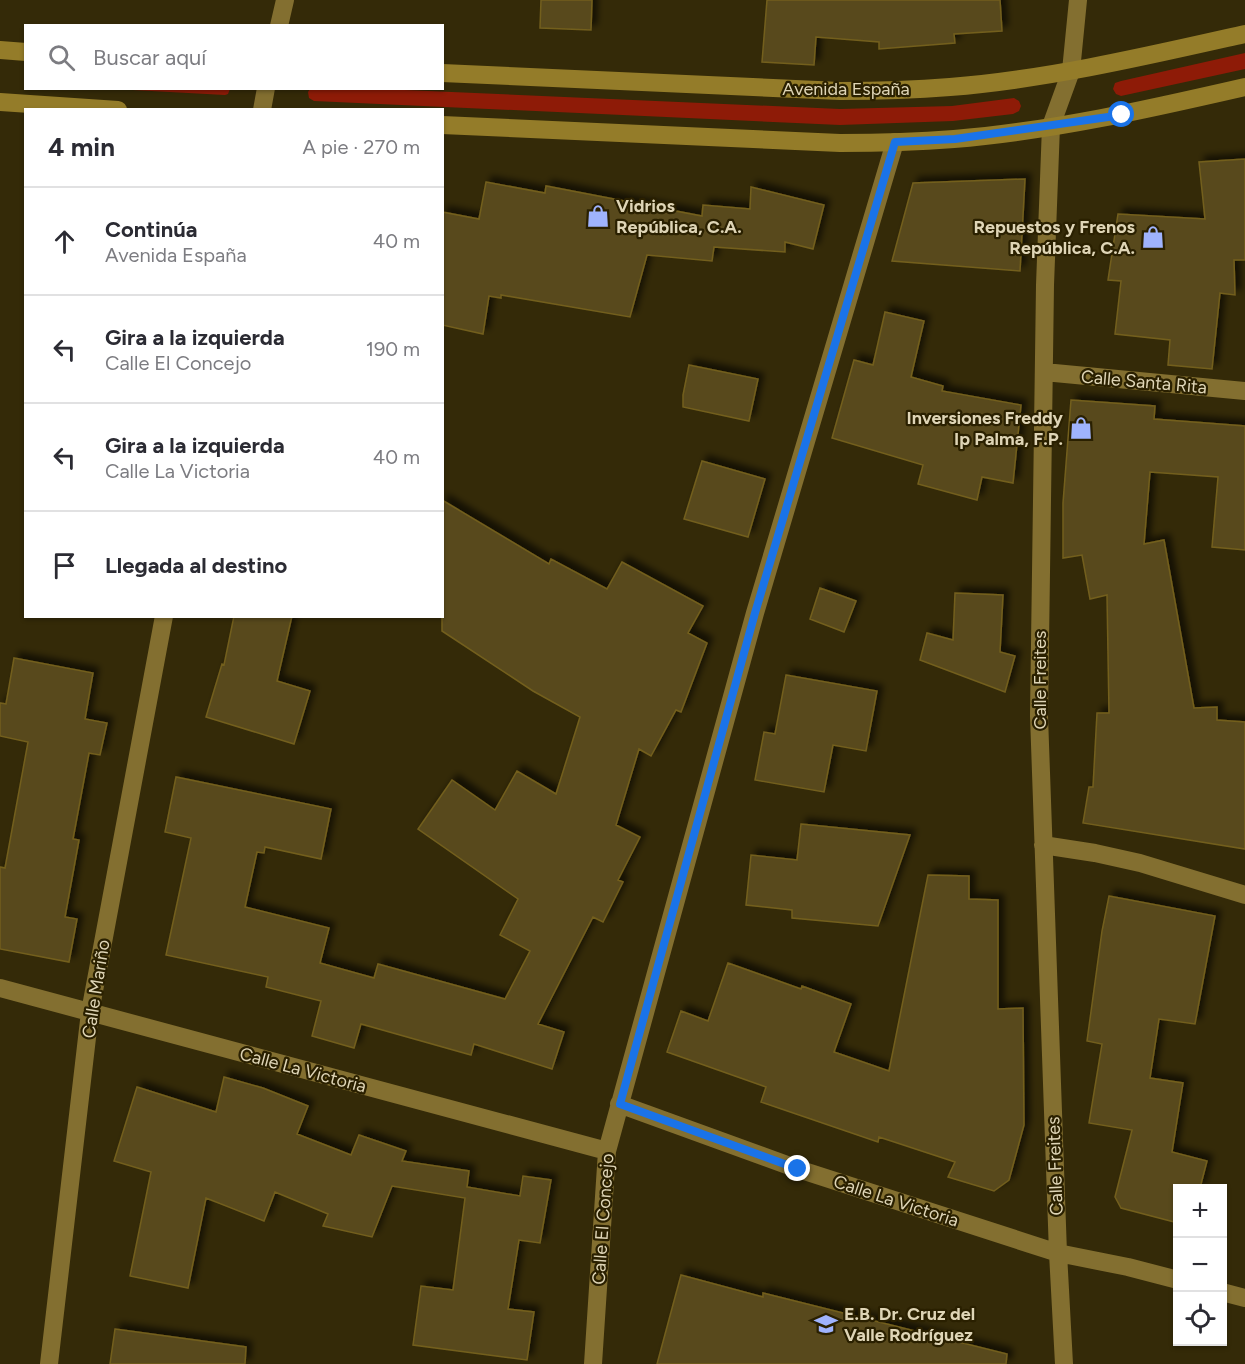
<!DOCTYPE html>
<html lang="es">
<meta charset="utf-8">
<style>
body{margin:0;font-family:Figtree,sans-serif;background:#f2f2f3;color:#2b2b33}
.controls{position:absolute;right:18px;bottom:18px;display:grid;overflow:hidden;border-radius:0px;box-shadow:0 2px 4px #0004}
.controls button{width:54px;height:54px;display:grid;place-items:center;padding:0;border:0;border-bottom:2px solid #e1e1e2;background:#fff;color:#2b2b33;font:30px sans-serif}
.stop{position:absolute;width:18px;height:18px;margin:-14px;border:4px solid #1a73e8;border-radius:50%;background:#fff}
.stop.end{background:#1a73e8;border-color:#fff;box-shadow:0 2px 6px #0008}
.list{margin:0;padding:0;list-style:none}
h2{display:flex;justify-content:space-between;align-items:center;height:78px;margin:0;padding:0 24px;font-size:26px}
h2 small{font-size:20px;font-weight:400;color:#7c7c81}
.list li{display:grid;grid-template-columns:39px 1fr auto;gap:18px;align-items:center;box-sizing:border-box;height:108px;padding:0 24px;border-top:2px solid #e1e1e2}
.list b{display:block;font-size:22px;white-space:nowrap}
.list p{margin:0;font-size:20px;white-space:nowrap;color:#7c7c81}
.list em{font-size:20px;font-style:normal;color:#7c7c81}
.icon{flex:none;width:33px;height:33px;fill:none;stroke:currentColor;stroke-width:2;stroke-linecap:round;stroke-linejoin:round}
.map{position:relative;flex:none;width:1245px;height:1364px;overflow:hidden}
.search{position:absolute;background:#fff;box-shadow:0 2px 4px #0004;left:24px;top:24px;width:420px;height:66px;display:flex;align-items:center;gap:15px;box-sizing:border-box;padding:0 21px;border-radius:0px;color:#7c7c81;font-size:22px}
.panel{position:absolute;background:#fff;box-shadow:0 2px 4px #0004;left:24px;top:108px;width:420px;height:510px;border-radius:0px}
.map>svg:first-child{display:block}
.green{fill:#8e1b07}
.building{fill:#584a1f;stroke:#735f1e;stroke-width:1.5;filter:url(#shadow)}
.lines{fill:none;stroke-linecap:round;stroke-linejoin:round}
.minor{stroke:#836f30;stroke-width:18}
.major{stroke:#947c29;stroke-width:18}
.route{stroke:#1a73e8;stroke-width:8}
.labels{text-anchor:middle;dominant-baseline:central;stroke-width:4.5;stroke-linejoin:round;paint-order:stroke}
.street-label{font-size:18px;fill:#dfd5b6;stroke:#2a2000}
.poi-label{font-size:18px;font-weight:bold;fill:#dfd5b6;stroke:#2a2000;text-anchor:start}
</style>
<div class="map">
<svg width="1245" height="1364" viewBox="0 0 1245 1364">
<defs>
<filter id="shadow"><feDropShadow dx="5.5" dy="-5.5" stdDeviation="3" flood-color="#0009"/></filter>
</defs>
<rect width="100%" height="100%" fill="#342a08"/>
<!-- green -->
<path class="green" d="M1245 53V69L1121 96 1116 94 1113 89 1115 83 1121 81Z
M230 89 228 94 225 95 114 89Z
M310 89H382L840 109 952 106 1014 98 1019 101 1021 106 1019 111 1013 114 953 121 840 125 314 101 309 98 308 92Z"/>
<!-- building -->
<path class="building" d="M541 0H592L591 30 540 28Z
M767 0H1000L1002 31 954 34 955 43 879 49V42L816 37 814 65 762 62Z
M1245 159V260H1234L1235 295 1220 293 1212 369 1168 365 1170 340 1115 334 1121 281 1108 280 1118 214 1205 219 1199 162Z
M1025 179 1020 271 892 261 913 183Z
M486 182 545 193 546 186 702 216 703 205 750 209 751 187 824 205 813 249 785 242V252L714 247 712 261 647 255 630 317 501 295V298L489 296 483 334 442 325V212L479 219Z
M885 312 924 321 911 377 943 386 942 391 1021 405 1013 483 982 477 977 500 918 484 923 465 832 438 854 360 873 365Z
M689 365 758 379 749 421 683 407V395Z
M1071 400 1155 406 1154 419 1245 426V550L1212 547 1218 477 1150 472 1144 544 1164 540 1194 708 1217 707V720L1245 722V849L1083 823 1089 787H1093L1097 713H1109L1107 595 1090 599 1082 555 1063 558V503Z
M702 461 765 479 748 537 684 519Z
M442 500 549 564 551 559 607 589 622 562 703 606 688 633 707 643 681 712 676 710 651 756 639 749 616 825 640 837 618 880 623 882 603 922 593 917 538 1024 564 1032 552 1069 474 1044 471 1055 361 1024 354 1048 312 1036 321 1001 266 987 268 977 166 955 191 838 165 832 176 777 331 809 321 859 265 847 264 853 257 852 245 907 329 928 320 963 374 978 378 964 505 999 530 951 500 935 518 899 418 829 452 780 495 810 517 771 556 794 580 717 533 691 442 631Z
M820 588 856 601 844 632 810 619Z
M955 593 1003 595 1000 652 1015 656 1005 692 920 660 927 633 953 640Z
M234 616H292L277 681 310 691 294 744 206 717 222 664 224 665Z
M14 658 93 673 85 719 107 723 100 755 89 753 73 839 79 840 65 917 77 919 69 962 0 949V867L5 868 28 742 0 736V703L6 704Z
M786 675 877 691 866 751 833 745 824 792 755 780 764 732 775 734Z
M801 824 910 835 878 926 792 918V910L746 905 751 855 797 860Z
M928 875 969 876V899L998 900V1009L1023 1008 1024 1125 1009 1180 994 1191 948 1177 955 1162 879 1137 878 1142 761 1102 766 1087 667 1052 681 1011 708 1021 728 963 801 989 802 986 851 1004 834 1052 889 1071Z
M1109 896 1215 916 1195 1024 1159 1019 1150 1078 1183 1083 1172 1152 1207 1161 1200 1188H1178V1223L1121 1208 1115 1197 1132 1130 1089 1123 1102 1044 1087 1041 1102 931Z
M224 1077 263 1088 308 1106 297 1134 351 1155 359 1135 406 1151 402 1161 469 1171 467 1187 520 1196 523 1176 551 1180 540 1243 519 1240 508 1309 534 1312 527 1360 413 1345 421 1286 453 1290 465 1198 392 1186 372 1237 323 1226 328 1214 275 1192 264 1221 206 1198 188 1288 130 1276 151 1172 114 1161 137 1087 216 1112Z
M681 1275 763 1297V1293L1007 1354 1006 1364H657Z
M115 1329 246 1347 245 1364H110Z"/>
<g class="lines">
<!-- minor -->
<path class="minor" d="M279 26 285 0
M262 110 266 88
M1044 372 1245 391
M1043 845 1095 853 1140 863 1245 895
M0 988 607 1151
M619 1104 798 1169 1058 1253 1128 1267 1178 1280
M1222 1292 1245 1298
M49 1364 90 1012 164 616
M593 1364 607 1151 755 613 895 142
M1064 1364 1058 1253 1039 716 1045 285 1051 126 1071 71 1078 0"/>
<!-- major -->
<path class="major" d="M0 50 26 52
M442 73 840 91C877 91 913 90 950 87 1049 79 1147 56 1245 34
M0 102 118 110
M442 125 840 143C878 143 916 142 954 139 1052 131 1149 109 1245 87"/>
</g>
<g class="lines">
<!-- route -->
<path class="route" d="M798 1169 620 1104 755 613 895 142 955 139 1122 115"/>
</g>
<!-- icons -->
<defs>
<g id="shop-bare" transform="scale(1.8)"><path d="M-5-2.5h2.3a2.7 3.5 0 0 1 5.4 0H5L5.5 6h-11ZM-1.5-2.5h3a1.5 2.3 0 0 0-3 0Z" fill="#9fb3fd" stroke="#2a2000" stroke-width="2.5" paint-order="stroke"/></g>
<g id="school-bare" transform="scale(1.8)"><path d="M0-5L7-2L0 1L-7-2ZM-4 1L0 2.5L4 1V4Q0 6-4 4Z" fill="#9fb3fd" stroke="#2a2000" stroke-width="2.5" paint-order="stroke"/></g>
</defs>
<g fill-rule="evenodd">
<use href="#shop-bare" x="598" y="216"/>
<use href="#shop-bare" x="1153" y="237"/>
<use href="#shop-bare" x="1081" y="428"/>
<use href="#school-bare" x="826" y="1324"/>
</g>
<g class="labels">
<!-- street labels -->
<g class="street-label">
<text x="846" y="89">Avenida España</text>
<text transform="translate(1144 382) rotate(5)">Calle Santa Rita</text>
<text transform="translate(1040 680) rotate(-90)">Calle Freites</text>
<text transform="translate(96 989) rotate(-81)">Calle Mariño</text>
<text transform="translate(303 1070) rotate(15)">Calle La Victoria</text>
<text transform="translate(1055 1166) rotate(-92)">Calle Freites</text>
<text transform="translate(896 1201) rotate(18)">Calle La Victoria</text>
<text transform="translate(603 1219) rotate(-86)">Calle El Concejo</text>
</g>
<!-- poi labels -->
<g class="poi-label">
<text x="616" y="206">Vidrios<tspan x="616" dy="21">República, C.A.</tspan></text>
<text x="1135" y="227" text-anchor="end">Repuestos y Frenos<tspan x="1135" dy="21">República, C.A.</tspan></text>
<text x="1063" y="418" text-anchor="end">Inversiones Freddy<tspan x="1063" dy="21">Ip Palma, F.P.</tspan></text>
<text x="844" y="1314">E.B. Dr. Cruz del<tspan x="844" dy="21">Valle Rodríguez</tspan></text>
</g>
</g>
</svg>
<div class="controls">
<button>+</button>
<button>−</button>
<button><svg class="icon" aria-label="locate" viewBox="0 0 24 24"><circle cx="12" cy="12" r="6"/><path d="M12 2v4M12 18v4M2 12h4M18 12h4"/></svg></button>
</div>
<div class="stop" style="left:1122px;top:115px"></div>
<div class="stop end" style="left:798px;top:1169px"></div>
<div class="search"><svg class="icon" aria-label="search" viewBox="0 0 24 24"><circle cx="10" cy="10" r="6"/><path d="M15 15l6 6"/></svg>Buscar aquí</div>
<section class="panel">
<h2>4 min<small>A pie · 270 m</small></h2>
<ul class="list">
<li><svg class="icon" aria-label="ahead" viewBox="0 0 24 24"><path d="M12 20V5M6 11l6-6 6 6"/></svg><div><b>Continúa</b><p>Avenida España</p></div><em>40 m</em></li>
<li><svg class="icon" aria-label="left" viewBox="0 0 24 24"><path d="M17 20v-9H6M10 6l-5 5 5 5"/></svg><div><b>Gira a la izquierda</b><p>Calle El Concejo</p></div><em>190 m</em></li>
<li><svg class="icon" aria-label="left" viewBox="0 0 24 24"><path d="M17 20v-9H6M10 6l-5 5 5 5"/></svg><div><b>Gira a la izquierda</b><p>Calle La Victoria</p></div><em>40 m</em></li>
<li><svg class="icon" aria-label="arrive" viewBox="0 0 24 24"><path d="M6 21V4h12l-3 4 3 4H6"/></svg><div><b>Llegada al destino</b></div></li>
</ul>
</section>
</div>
